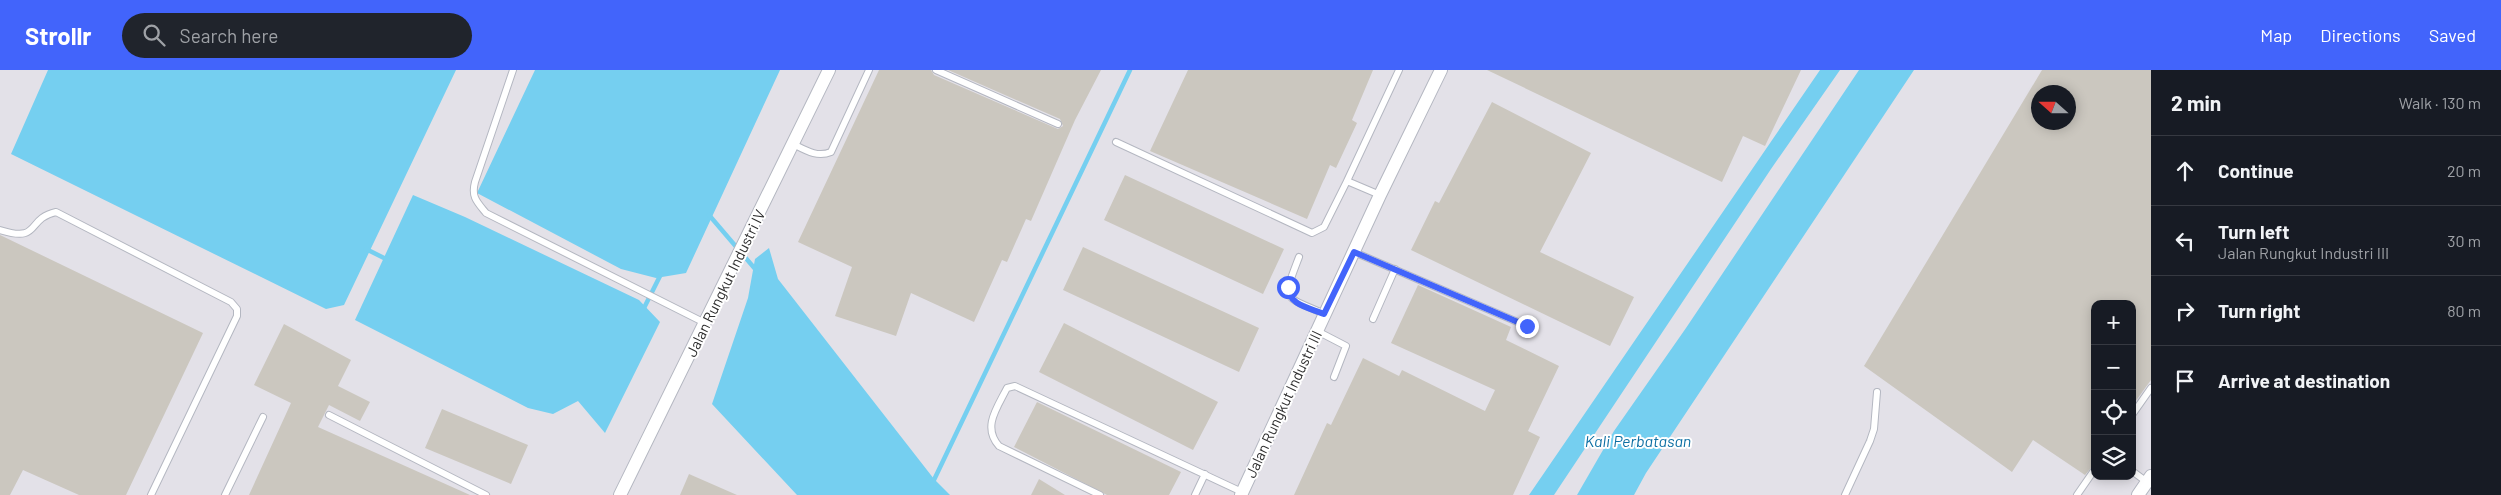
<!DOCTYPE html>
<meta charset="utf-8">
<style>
body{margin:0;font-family:Barlow,sans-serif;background:#20242c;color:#f1f3f6}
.controls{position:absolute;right:15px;bottom:15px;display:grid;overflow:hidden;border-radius:10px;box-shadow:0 2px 12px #0003}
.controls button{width:45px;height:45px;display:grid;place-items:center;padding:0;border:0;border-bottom:1px solid #363941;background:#171b24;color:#f1f3f6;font:25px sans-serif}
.compass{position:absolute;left:2031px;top:15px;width:45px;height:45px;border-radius:50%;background:#171b24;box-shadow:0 2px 12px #0003;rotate:291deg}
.stop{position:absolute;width:15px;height:15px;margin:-11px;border:4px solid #4264fb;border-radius:50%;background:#fff}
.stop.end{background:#4264fb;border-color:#fff;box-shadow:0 1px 5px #0008}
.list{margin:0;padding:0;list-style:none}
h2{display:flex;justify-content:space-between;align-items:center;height:65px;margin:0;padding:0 20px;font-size:21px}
h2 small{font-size:16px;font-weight:400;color:#9ea1a6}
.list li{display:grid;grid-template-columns:32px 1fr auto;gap:15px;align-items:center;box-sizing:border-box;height:70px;padding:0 20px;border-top:1px solid #363941}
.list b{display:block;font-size:19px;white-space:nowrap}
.list p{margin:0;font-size:16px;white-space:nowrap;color:#9ea1a6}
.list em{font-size:16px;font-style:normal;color:#9ea1a6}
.icon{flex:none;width:28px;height:28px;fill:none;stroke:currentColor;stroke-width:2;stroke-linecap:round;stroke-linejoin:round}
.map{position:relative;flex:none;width:2151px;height:425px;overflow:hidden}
header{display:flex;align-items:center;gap:30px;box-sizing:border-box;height:70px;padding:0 25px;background:#4264fb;color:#fff}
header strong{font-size:24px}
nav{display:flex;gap:28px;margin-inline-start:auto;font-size:18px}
.search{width:350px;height:45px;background:#20242c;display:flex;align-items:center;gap:12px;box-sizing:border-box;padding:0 18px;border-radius:28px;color:#9ea1a6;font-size:19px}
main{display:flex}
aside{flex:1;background:#171b24}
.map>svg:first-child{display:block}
.industrial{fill:#e3e1e8;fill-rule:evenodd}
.water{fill:#75cff0}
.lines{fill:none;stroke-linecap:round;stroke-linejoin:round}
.stream{stroke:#75cff0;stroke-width:4.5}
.building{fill:#cbc7bf;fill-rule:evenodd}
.lane-casing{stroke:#b4b7c1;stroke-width:8}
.street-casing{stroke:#b4b7c1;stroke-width:14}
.lane{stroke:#fff;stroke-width:6}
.street{stroke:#fff;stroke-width:12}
.route{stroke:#4264fb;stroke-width:6}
.labels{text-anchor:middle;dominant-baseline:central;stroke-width:4;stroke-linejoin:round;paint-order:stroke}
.street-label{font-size:15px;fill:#2e2e2e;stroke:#fff}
.water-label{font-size:16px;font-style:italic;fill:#0d6fa3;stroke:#fff}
</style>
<header>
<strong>Strollr</strong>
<div class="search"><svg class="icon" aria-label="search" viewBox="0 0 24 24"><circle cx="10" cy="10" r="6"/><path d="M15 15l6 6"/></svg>Search here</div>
<nav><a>Map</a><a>Directions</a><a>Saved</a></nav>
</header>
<main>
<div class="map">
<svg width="2151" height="425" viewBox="0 0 2151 425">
<rect width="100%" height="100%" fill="#efe9e1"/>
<!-- industrial -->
<path class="industrial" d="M0 0H2151V425H0ZM2038 22H2068V52H2038ZM2095 234H2132V406H2095Z"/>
<!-- water -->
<path class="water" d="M48 0H456L344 235 326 239 11 84Z
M535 0H780L686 203 656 208 621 199 477 123Z
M1820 0H1840L1771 99 1554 425H1529Z
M1859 0H1914L1646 403 1634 425H1577L1614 361 1686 258Z
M413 125 465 147 639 230 660 252 605 363 578 331 553 344 528 338 355 250Z
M769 178 778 209 934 409 950 425H797L712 334 748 228 755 189Z"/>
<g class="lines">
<!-- stream -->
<path class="stream" d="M709 145 756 200
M366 179 388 190
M642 242 661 204
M933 412 1130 0"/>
</g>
<!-- building -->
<path class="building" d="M879 0H931L934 5 1058 59 1063 56 1060 49 948 0H1101L1075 50 1031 151 1026 149 1007 192 1002 190 974 252 911 223 896 266 835 246 852 197 798 172Z
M1188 0H1373L1352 50 1357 53 1336 98 1330 95 1307 149 1150 81Z
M1487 0H1801L1765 76 1743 66 1722 112Z
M2042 0H2151V310L2132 336V234H2095V393L2085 405 2033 370 2012 402 1864 296ZM2038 22H2068V52H2038Z
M1492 32 1591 83 1540 182 1634 227 1610 276 1411 180 1435 131 1439 133Z
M1125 105 1284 179 1263 224 1104 150Z
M0 165 203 263 126 425H79L23 400 10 425H0Z
M1083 177 1259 258 1239 302 1063 220Z
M1418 215 1511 257 1506 270 1559 296 1528 361 1540 367 1513 425H1294L1327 353 1331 355 1363 288 1399 306 1402 300 1485 341 1495 320 1391 273Z
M1064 253 1218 332 1193 380 1039 302Z
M284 254 351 290 338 316 370 332 360 351 329 335 318 357 470 425H249L291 333 254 315Z
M1037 332 1181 402 1169 425H1107L1014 377Z
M442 339 528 375 511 414 425 378Z
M689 404 737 425H680Z
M1039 409 1065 425H1031Z"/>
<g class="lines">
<!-- lane casing -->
<g class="lane-casing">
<path id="lane" d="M513 0 475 112C471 127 477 132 486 143L705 253
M936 0 1058 54
M1116 72 1312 163 1324 157 1347 111
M793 74C805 80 817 88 831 82L869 0
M1380 125 1347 111 1399 0
M0 160C42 173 25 149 56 142L231 232 237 239V246L151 425
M1354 182 1527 256
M1299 187C1282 232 1282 225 1325 244
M1373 249 1395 199
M1317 261 1346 276 1334 307
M329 345 486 425
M2132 345 2151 318
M2132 401 2147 412
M225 425 263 347
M1100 425 999 376C982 357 997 338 1007 318L1015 316 1242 422
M1195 425 1205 404
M1845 425 1870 371 1874 359 1877 322
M2077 425 2095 399"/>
</g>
<!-- street casing -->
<g class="street-casing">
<path id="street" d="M620 425 829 0
M1241 425 1380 125 1441 0
M2138 425 2151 406"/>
</g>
<!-- lane -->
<use href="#lane" class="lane"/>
<!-- street -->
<use href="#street" class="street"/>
</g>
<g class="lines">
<!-- route -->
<path class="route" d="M1288 217C1288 235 1310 238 1324 244L1354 182 1527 256"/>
</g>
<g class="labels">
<!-- street labels -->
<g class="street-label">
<text transform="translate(725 213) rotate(-64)">Jalan Rungkut Industri IV</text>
<text transform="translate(1283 334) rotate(-65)">Jalan Rungkut Industri III</text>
</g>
<!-- water labels -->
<g class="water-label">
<text x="1638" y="370">Kali Perbatasan</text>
</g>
</g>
</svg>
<div class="controls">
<button>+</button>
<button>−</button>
<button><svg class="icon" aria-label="locate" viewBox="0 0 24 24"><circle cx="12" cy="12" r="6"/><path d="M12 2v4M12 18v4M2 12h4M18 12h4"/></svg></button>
<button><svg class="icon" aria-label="layers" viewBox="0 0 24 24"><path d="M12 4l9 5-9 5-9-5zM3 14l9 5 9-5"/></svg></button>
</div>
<svg class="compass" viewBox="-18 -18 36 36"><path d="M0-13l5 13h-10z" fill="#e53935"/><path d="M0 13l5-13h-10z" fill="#9ea1a6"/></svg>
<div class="stop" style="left:1288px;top:217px"></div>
<div class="stop end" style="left:1527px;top:256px"></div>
</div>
<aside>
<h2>2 min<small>Walk · 130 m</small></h2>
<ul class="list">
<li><svg class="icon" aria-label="ahead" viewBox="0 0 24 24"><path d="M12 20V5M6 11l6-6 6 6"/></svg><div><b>Continue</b></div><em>20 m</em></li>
<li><svg class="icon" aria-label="left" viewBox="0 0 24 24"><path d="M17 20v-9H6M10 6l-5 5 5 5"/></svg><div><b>Turn left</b><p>Jalan Rungkut Industri III</p></div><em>30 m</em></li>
<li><svg class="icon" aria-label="right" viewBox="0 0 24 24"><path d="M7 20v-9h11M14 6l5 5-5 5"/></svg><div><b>Turn right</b></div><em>80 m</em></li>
<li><svg class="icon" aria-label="arrive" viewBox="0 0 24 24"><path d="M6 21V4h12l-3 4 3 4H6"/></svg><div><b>Arrive at destination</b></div></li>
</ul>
</aside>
</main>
